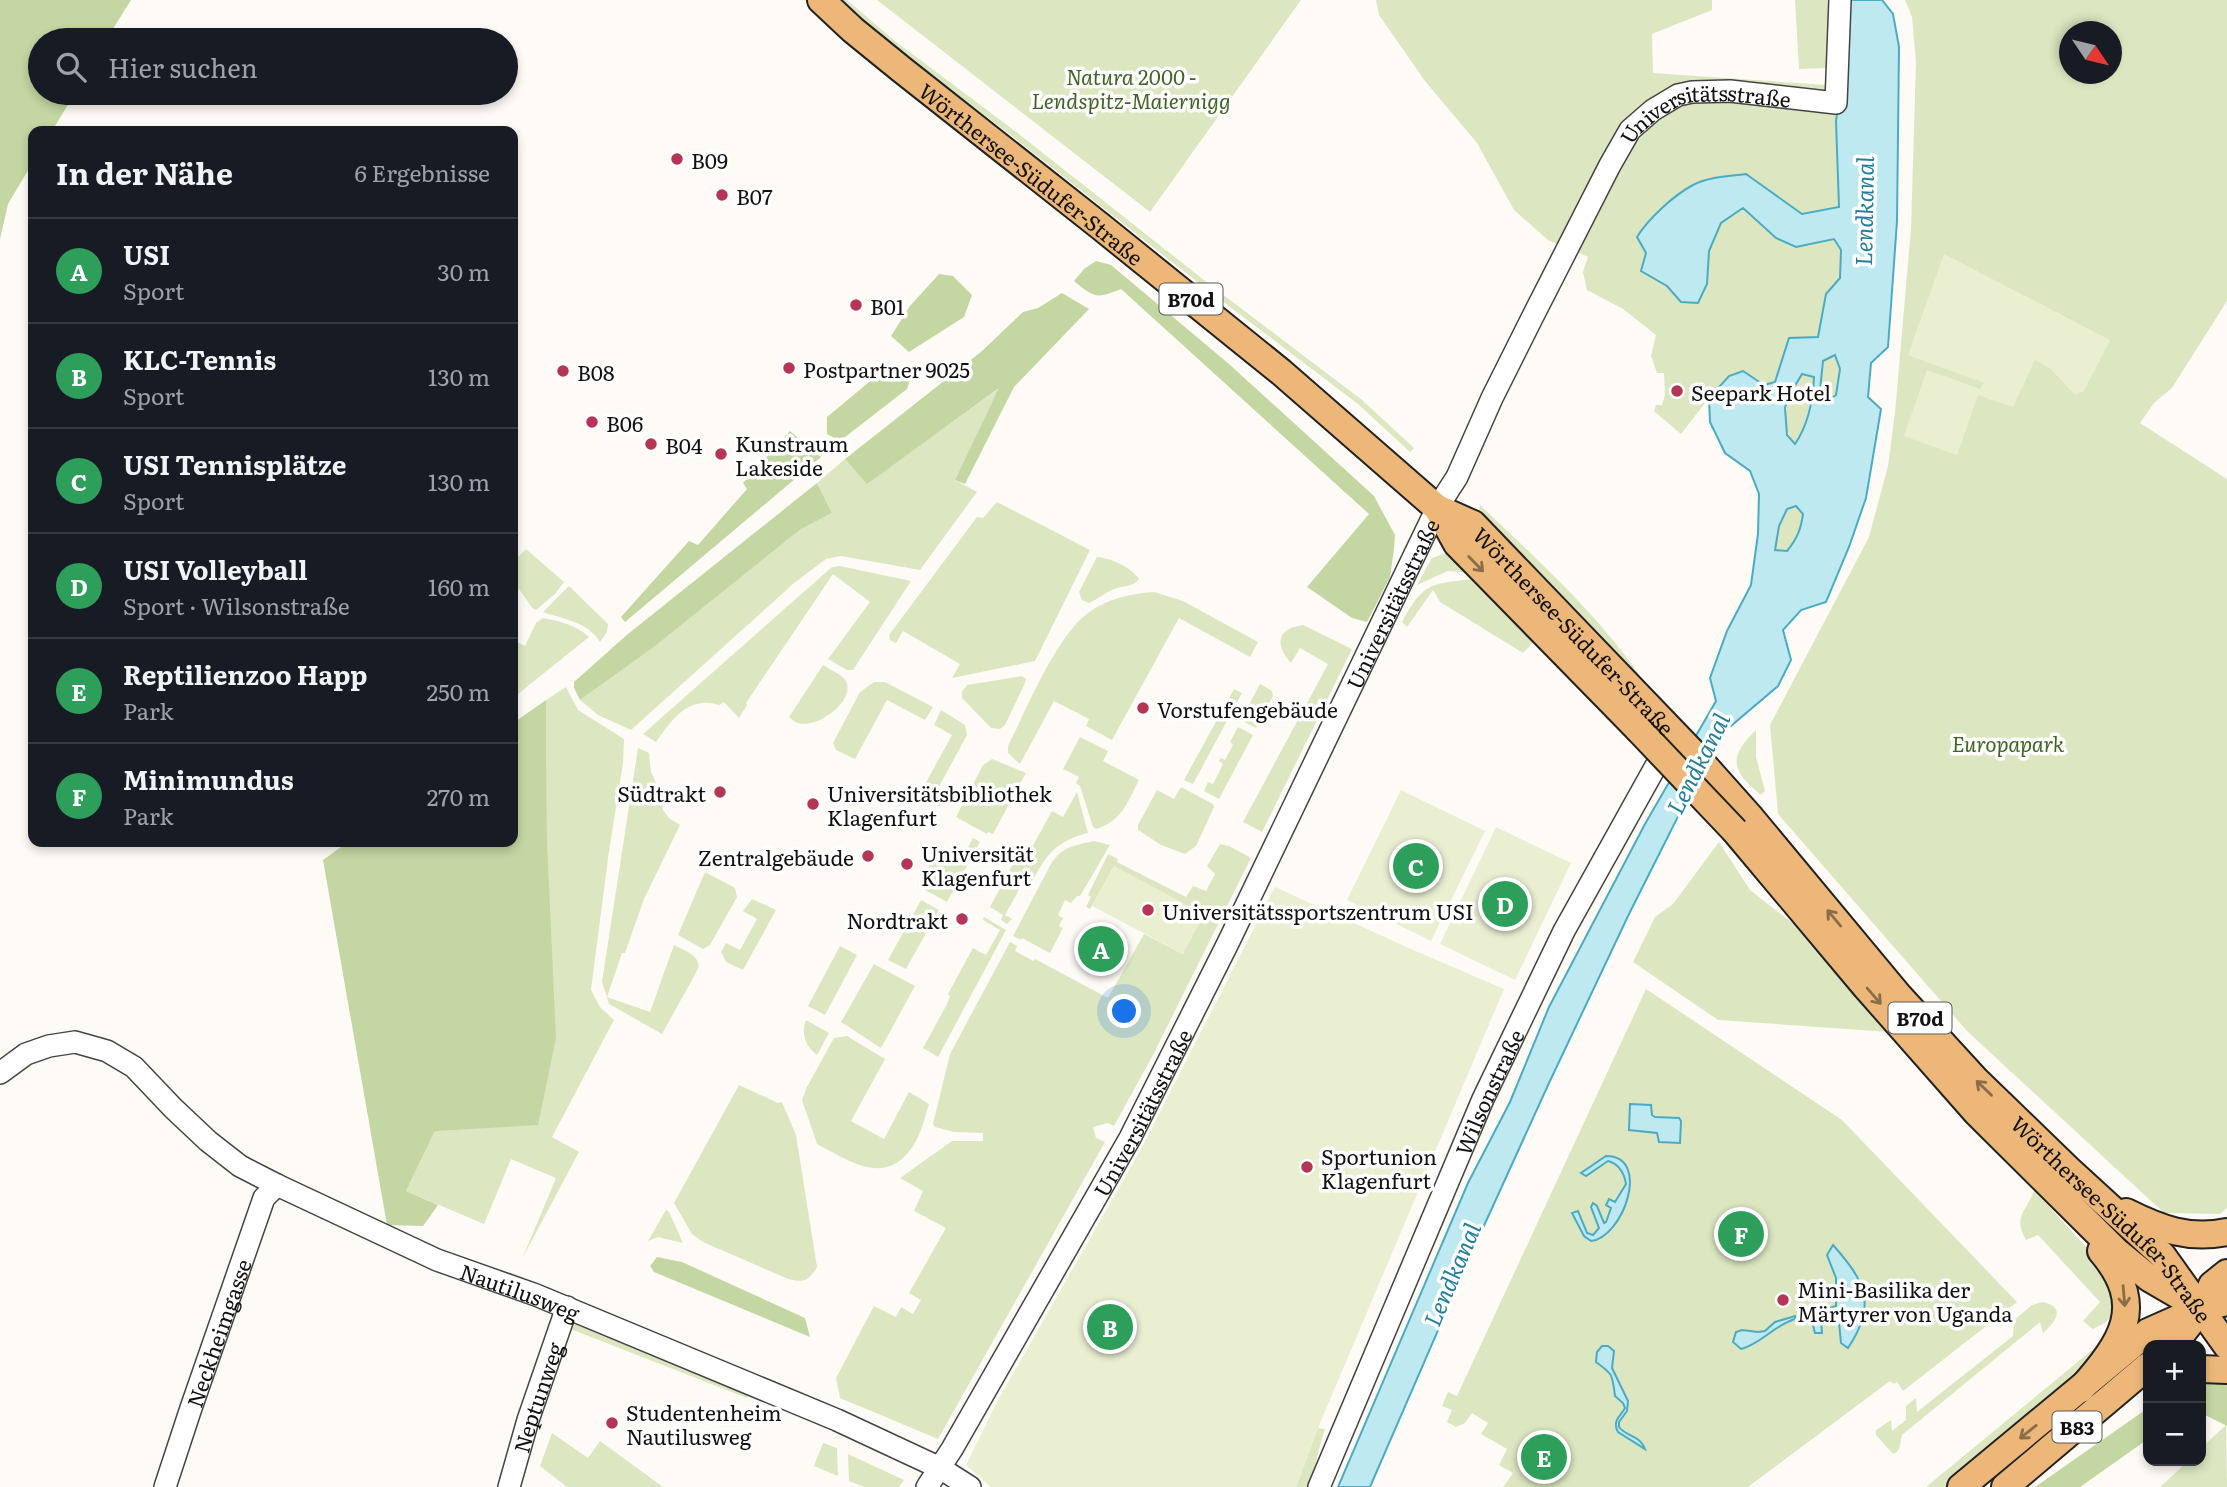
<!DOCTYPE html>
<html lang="de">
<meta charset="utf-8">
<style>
body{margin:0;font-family:Literata,serif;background:#242831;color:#f1f3f6}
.controls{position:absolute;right:21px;bottom:21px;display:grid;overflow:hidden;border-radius:14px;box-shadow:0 4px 10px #0003}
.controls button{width:63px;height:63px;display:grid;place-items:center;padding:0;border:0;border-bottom:2px solid #363941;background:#171b24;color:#f1f3f6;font:35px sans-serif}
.compass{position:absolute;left:2059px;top:21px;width:63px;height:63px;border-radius:50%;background:#171b24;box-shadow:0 4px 10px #0003;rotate:125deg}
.you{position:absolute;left:1125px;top:1012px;width:24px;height:24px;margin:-18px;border:5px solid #fff;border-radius:50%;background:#1a73e8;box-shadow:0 0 0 10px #1a73e833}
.badge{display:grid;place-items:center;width:46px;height:46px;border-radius:50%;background:#db2777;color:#fff;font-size:23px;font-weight:700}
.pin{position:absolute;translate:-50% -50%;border:4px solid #fff;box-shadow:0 2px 7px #0006}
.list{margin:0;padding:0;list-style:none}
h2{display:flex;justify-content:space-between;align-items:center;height:91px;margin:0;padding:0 28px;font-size:30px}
h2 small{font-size:23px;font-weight:400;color:#9ea1a6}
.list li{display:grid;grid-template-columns:46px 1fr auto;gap:21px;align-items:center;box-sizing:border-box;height:105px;padding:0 28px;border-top:2px solid #363941}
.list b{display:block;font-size:26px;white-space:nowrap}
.list p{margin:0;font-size:23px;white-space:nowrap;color:#9ea1a6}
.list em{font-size:23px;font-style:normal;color:#9ea1a6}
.icon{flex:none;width:38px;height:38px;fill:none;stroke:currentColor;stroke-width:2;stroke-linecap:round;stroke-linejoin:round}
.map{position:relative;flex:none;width:2227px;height:1487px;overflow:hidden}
.search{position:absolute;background:#171b24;box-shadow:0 4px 10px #0003;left:28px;top:28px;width:490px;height:77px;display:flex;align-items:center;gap:18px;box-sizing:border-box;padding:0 24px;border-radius:38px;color:#9ea1a6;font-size:26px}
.panel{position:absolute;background:#171b24;box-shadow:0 4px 10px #0003;left:28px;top:126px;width:490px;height:721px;border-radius:14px}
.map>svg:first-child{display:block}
.green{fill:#dce7c1;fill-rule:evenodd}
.forest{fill:#c4d6a2}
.pitch{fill:#ebefd2}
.water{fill:#bfe9f1;stroke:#4cabc2;stroke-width:2;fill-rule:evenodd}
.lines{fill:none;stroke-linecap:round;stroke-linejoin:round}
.minor-casing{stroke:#444;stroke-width:24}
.major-casing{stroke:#222;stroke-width:30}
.minor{stroke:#fff;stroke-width:21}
.major{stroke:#ecb778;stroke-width:26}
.major-bridge-casing{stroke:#222;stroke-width:30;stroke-linecap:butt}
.major-bridge{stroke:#ecb778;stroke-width:26}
.oneway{stroke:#896c4a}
.poi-dot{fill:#b53556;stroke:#fff;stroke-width:2.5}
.labels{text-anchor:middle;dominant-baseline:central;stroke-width:7;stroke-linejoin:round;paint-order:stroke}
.shield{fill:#fff;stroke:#585858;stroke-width:2}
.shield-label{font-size:19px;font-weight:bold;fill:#111}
.park-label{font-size:21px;font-style:italic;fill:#406426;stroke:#fff}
.street-label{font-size:21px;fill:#111;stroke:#fff}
.poi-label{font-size:21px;fill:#111;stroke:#fff;text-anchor:start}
.water-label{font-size:23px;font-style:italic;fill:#247e99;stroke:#fff}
</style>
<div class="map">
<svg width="2227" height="1487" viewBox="0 0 2227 1487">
<rect width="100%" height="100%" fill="#fefbf6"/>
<!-- green -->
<path class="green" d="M838 0H847L895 41 1015 131 1209 284 1362 400 1414 448 1410 452 1358 404 1205 288 1012 136 892 45Z
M877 0H1301L1150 212Z
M1376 0H1712V10L1652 34 1653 73 1841 86 1836 121 1839 208 1802 214 1746 174 1646 253 1641 272 1667 286 1681 301 1707 284 1708 251 1721 223 1743 208 1758 222 1834 239 1841 250 1840 278 1826 294 1818 337 1789 338 1775 382 1764 385 1756 378 1715 390 1681 434 1654 411 1656 405H1662L1665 395 1664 373H1657L1651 356 1656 335 1623 309 1587 290 1583 272 1588 257 1568 247 1549 241 1514 210 1477 143 1425 81 1379 15Z
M1795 0H1830L1829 68 1799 69Z
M1905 0H2227V301L2172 388 2154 403 2140 423 2227 479V1208L2220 1214 2164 1213 1967 1031 1778 814 1770 725 1869 537 1888 466 1895 413 1911 228 1916 62 1912 17ZM2070 32H2112V74H2070Z
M1836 355 1840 369 1836 395 1827 401 1819 400 1823 361Z
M1801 374 1814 376C1813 402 1808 422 1795 445 1777 421 1788 398 1801 374Z
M1001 387 955 480 977 492 920 570 841 556 826 559 793 584 631 730 598 715 580 700 654 647 801 529 832 513 817 483 845 459 867 483Z
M997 502 1090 550 1035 661 952 678 960 664 903 631 896 643 890 640 889 635 977 517 983 518Z
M1480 505C1542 564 1609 624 1654 697L1582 616 1479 511Z
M1796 506 1803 513C1801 529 1797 539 1787 551L1781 552 1775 550 1779 526 1787 509Z
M526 549 564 582 555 594 536 610 533 609 514 582 513 562Z
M1446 553 1460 560 1475 573 1448 571 1417 585 1432 558Z
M1097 557C1111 558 1132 568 1139 579 1133 587 1127 585 1117 588 1107 591 1098 599 1089 603L1082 600 1079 592Z
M840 566 911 581 853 670H847L828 659 870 602 833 574 746 703 747 705 739 718 724 702 719 705C689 695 672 719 656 742L643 734 832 567Z
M1473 579 1536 639 1523 653 1440 602 1433 590 1407 627 1402 622C1424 582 1430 584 1473 579Z
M569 586 608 624 607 632 600 642C588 622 563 619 543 612Z
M1154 592 1183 601 1258 642 1250 657 1179 618 1112 740 1086 726 1089 719 1054 701 1020 764 1008 753V746C1026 710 1057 635 1088 613 1108 598 1130 594 1154 592Z
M543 618C560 621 576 625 589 637L513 698V640L525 646 536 623Z
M1303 625 1352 649 1262 832 1243 822 1328 664 1300 648 1291 663C1275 646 1276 628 1303 625Z
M823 665C830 670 842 674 846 681 856 701 817 729 798 723 795 722 792 719 789 717Z
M1022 676 1026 679 1025 683 1005 725 1000 729 991 728 962 698V692L967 685Z
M874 682H885L933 707 925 720 887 700 855 759 836 750 833 743 860 692Z
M1260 684 1272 691 1273 696 1256 728 1241 720Z
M566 687 578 710 624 739 623 763 609 851 591 990 600 1007 614 1020 552 1137 579 1152 522 1259 556 1178 511 1159 484 1224 406 1191 435 1131 547 842 546 700Z
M1234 689 1242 693 1193 784 1184 780Z
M941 710 965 725 967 735 930 803 918 797 952 735 934 725Z
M1238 727 1253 735 1219 799 1204 791 1208 782 1213 784 1223 764 1219 761 1221 758 1225 760 1233 745 1230 742Z
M1756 730V757L1765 791 1761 795C1732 771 1727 758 1756 730Z
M1080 737 1108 751 1103 761 1139 780C1127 803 1122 821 1096 829L1093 827 1080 786 1076 783 1079 777 1063 769Z
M638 748 649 753 651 772 660 791 663 810 669 818 680 825 644 899 625 953H622L607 997 650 1012 674 945C685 951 701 955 698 969L662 1034 609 1004 602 982Z
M992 759 1026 773 993 834 988 832 987 834 956 817 983 765Z
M1181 787 1213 804 1214 807 1196 846 1185 854 1161 845 1138 830V825L1157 790 1174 799Z
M1077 792 1088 833C1052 842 1045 858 1028 889L1021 886 1005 915 1012 919 1007 924 1001 920 1003 915 990 907 1015 860 1014 858 1017 852 1027 856 1052 811 1063 817Z
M973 838 980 842 947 902 918 886 938 849 961 861Z
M1094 841 1110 845 1080 896H1077L1071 903 1065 900 1058 915 1063 918 1059 926 1063 928 1050 953 1022 938 1021 940 1013 936 1052 862C1064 846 1076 845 1094 841Z
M1719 842 1750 890 1800 929 1889 1032 1718 1020 1633 962 1655 917 1673 904Z
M1220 844 1229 846 1251 858 1153 1055 1114 1126 1108 1123 1093 1127 1096 1138 1105 1142 938 1439 840 1398 836 1378 874 1306 896 1317 901 1307 913 1314 921 1300 909 1293 946 1228 914 1211 923 1191 900 1178 952 1141H983V1133L954 1132 935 1127 933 1124 950 1054 1010 942 1017 946 1015 951 1033 961 1035 959 1108 998 1144 934 1183 954 1114 866 1092 906 1090 909 1086 907 1091 897 1088 895 1108 854 1118 859 1117 862 1186 897 1193 886 1206 891 1215 874 1207 866Z
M705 872 735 888 737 897 710 945 703 949 678 935Z
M752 899 776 910 743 970 726 962 721 952 726 943 740 950 757 919 743 911Z
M921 900 939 910 906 969 888 960Z
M984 917 1006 930 938 1057 923 1048 947 1004 950 996 948 994 973 948 986 955 1000 930 983 920Z
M840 946 857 955 825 1015 808 1006Z
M874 964 915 986 881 1048 841 1022Z
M1646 989 1842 1120 2017 1302 1903 1391 1897 1382 1894 1384 1890 1381 1748 1487H1503L1513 1473 1499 1465 1507 1449 1481 1434 1488 1423 1472 1413 1465 1423 1456 1427 1447 1422 1452 1410 1442 1406 1448 1392 1457 1396Z
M806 1020 829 1033 817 1055C805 1046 801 1034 806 1020Z
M847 1036 885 1059 851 1121 884 1139 909 1092 929 1104C925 1117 921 1134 913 1146 886 1187 851 1162 817 1144L802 1100 807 1087 834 1038Z
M739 1085 778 1103 782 1102 796 1135 817 1267C809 1281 803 1283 788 1279L703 1242 692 1234 674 1203Z
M2034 1190 2096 1258 2119 1311 2103 1324 2093 1329 2083 1321 2100 1302 2038 1235 2026 1240C2012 1215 2027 1212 2034 1190Z
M666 1210 669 1212 683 1243 658 1237 648 1241Z
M2043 1302C2066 1307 2056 1322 2043 1333L2040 1322 1902 1435C1900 1442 1901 1452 1893 1454L1876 1435V1430L1891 1420 1892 1431 1906 1420V1406L1916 1398 1917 1412 2013 1336 2014 1320 2032 1305Z
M580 1324 751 1390 747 1398 573 1330 570 1325Z
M2114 1332 2102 1355 1986 1456 1947 1487H1926Z
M2226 1425 2227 1487H2160L2188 1461H2201V1448Z
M1318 1428 1325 1429C1318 1448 1316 1468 1309 1487H1296Z
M552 1433 588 1458 600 1441 663 1487H567L540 1466Z
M823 1443 837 1448 838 1476 814 1466Z
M848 1454 904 1480 899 1487H864L849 1481Z"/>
<!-- forest -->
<path class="forest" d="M0 0H131L106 40H40V93H75L52 131H33V162L8 204 0 239Z
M1096 261 1111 265 1229 364 1374 496 1395 535 1394 549 1390 577 1367 622 1352 618 1307 587 1369 514 1121 289C1096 299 1095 298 1074 281L1084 269Z
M939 274 953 276 972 295 964 317 909 352 891 336 910 306Z
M1062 293 1089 309 1014 387 965 484 955 480 999 388 867 484 845 459 982 351 1023 312 1038 308Z
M886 368 910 380 907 389 840 441 827 434V417Z
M790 431 821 457 625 622 621 617 689 541 698 545 747 489 743 483Z
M817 483 832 513 801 529 654 647 580 700 574 688V682L628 634Z
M546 700 547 842 556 1038 538 1125 435 1131 406 1191 438 1205 423 1226 387 1225 323 860 348 842H513V723Z
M657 1257 682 1262 805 1318 810 1337 654 1272 650 1266Z
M2201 1381H2227V1426L2201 1413Z
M2148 1408V1439L2080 1487H2035Z"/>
<!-- pitch -->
<path class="pitch" d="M1944 254 2110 340 2084 391 2075 395 2051 369 2035 360 2013 407 1978 395 1957 455 1904 436 1927 370 1980 389 1984 383 1908 355Z
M1401 790 1485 831 1431 941 1347 900Z
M1496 827 1571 863 1515 980 1440 944Z
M1114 866 1204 914 1183 954 1092 906Z
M1275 887 1411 949 1504 989 1318 1428 1296 1487H991L966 1465 998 1400 1141 1149Z"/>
<!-- water -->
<path class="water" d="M1843 0H1882L1893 14 1899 47 1897 221 1888 347 1871 363 1868 397 1881 409 1866 498 1849 547 1826 602 1801 610 1783 630 1791 660 1778 686 1718 737 1629 914 1549 1083 1472 1252 1370 1487H1338L1468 1183 1510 1102 1549 1007 1645 824 1716 701 1710 678 1727 631 1751 585 1758 534 1759 494 1750 471 1725 453 1710 422 1709 398 1729 376 1743 371 1764 385 1775 382 1789 338 1818 337 1826 294 1840 278 1841 250 1834 239 1796 247 1776 238 1743 208 1721 223 1709 251 1707 284 1698 303 1681 302 1667 286 1641 271 1646 253 1637 237C1648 219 1674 195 1693 185 1708 177 1729 176 1746 174L1802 214 1839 207 1836 121 1841 86ZM1835 355 1840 369 1836 395 1827 401 1819 400 1823 361ZM1802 374 1814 377C1813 401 1808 425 1795 444L1787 435 1785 408 1789 396ZM1796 506 1803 514C1801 529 1797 539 1787 551L1775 550 1779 526 1787 509Z
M1630 1104 1651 1105 1652 1115 1655 1117 1679 1118 1681 1121 1680 1143 1659 1142 1657 1133 1629 1130Z
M1606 1156C1652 1156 1623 1238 1591 1241L1584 1236 1572 1213 1578 1211 1587 1233 1593 1235 1599 1228 1591 1207 1593 1203 1597 1206 1604 1223 1606 1222 1611 1208 1606 1205 1609 1199 1615 1202 1626 1184C1624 1172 1619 1164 1608 1161L1586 1176 1581 1173Z
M1833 1245C1866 1282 1877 1305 1848 1348L1841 1343 1838 1312 1821 1317 1822 1333H1815L1810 1314 1836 1306V1278L1827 1255Z
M1795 1316V1319C1773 1326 1761 1344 1741 1349L1733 1342 1736 1332 1742 1330 1758 1332 1765 1331 1775 1322Z
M1602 1346H1608L1614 1351 1612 1368 1628 1401 1627 1411 1619 1422V1427C1627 1437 1640 1435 1645 1449L1618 1432C1612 1421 1620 1417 1625 1408L1623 1403 1615 1396C1612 1373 1613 1375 1596 1362L1597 1352Z"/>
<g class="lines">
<!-- minor casing -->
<g class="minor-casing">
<g id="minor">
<path id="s1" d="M0 1073 26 1054 49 1046 75 1042 107 1051 134 1067 173 1108 208 1141 240 1166 277 1185 437 1260 536 1295 837 1420 940 1468 970 1487"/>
<path id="s2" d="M165 1487 191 1408 264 1198 277 1185"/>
<path id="s3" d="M509 1487 528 1420 567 1307"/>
<path id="s4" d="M927 1487 952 1449 1130 1138 1228 943 1437 508 1457 477 1492 398 1532 318 1610 165 1630 130 1653 110 1678 95 1692 92 1730 91 1836 103 1840 0"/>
<path id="s5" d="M1319 1487 1483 1099 1564 931 1667 746"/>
</g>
</g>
<!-- major casing -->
<g class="major-casing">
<g id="major">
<path id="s6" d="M821 0 853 30 901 69 1100 226 1281 372 1437 508 1473 524 1694 754 1751 818 1899 996 1975 1079 2068 1169 2162 1255 2227 1346"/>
<path d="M1437 508 1457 544 1638 729"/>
<path d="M1735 831 1865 986 1976 1112 2116 1251 2149 1278 2192 1303"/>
<path d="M2126 1212C2160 1229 2189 1240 2227 1232"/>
<path d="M2173 1345 2202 1308 2212 1285 2227 1273"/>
<path d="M2201 1369 2227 1370"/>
<path d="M2081 1389C2122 1342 2148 1306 2101 1251"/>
<path d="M1961 1487 2148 1332 2202 1308 2227 1302"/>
<path d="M2005 1487 2148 1366"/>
</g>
</g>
<!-- minor -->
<use href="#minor" class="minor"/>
<!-- major -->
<use href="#major" class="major"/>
<!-- major-bridge casing -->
<g class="major-bridge-casing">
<path id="major-bridge" d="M1638 729 1735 831"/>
</g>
<!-- major-bridge -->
<use href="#major-bridge" class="major-bridge"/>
</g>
<!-- one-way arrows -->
<defs><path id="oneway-shaft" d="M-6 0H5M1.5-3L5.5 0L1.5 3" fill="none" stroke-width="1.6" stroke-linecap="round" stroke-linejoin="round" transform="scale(1.75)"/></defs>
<g class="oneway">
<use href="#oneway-shaft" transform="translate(1476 564) rotate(46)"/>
<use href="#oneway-shaft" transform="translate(1834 918) rotate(-130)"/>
<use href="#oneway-shaft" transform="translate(1874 996) rotate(49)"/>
<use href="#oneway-shaft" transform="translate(1984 1088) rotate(-136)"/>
<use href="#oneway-shaft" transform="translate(2124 1296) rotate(85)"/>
<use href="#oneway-shaft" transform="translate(2028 1432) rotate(141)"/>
</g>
<!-- markers -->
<g class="poi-dot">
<circle cx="677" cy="159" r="7"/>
<circle cx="722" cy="195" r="7"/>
<circle cx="856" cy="305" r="7"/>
<circle cx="789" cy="368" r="7"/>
<circle cx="563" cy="371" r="7"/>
<circle cx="1677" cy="391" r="7"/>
<circle cx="592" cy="422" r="7"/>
<circle cx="651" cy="444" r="7"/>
<circle cx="721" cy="454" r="7"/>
<circle cx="1143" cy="708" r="7"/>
<circle cx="720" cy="792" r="7"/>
<circle cx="813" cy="804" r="7"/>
<circle cx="868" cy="856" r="7"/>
<circle cx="907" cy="864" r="7"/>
<circle cx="1148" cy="910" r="7"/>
<circle cx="962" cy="919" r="7"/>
<circle cx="1307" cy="1167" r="7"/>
<circle cx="1783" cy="1300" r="7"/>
<circle cx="612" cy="1423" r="7"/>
</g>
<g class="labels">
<!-- shield labels -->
<g class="shield">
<rect x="1159.5" y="283.5" width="63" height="31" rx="5"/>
<rect x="1888.5" y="1002.5" width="63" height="31" rx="5"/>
<rect x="2052.5" y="1411.5" width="49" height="31" rx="5"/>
</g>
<g class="shield-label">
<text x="1191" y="299">B70d</text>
<text x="1920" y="1018">B70d</text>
<text x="2077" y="1427">B83</text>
</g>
<!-- park labels -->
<g class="park-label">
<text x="1131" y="75">Natura 2000 -<tspan x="1131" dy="24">Lendspitz-Maiernigg</tspan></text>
<text x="2008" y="742">Europapark</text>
</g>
<!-- street labels -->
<g class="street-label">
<text stroke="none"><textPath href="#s4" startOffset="1610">Universitätsstraße</textPath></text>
<text stroke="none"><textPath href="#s6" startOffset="273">Wörthersee-Südufer-Straße</textPath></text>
<text stroke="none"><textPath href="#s4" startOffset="999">Universitätsstraße</textPath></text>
<text stroke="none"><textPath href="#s6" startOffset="985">Wörthersee-Südufer-Straße</textPath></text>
<text stroke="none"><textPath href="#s5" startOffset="430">Wilsonstraße</textPath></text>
<text stroke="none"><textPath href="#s4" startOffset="432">Universitätsstraße</textPath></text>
<text stroke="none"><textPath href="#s6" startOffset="1783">Wörthersee-Südufer-Straße</textPath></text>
<text stroke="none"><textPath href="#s1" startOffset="600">Nautilusweg</textPath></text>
<text stroke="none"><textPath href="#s2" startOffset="163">Neckheimgasse</textPath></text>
<text stroke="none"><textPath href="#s3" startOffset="94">Neptunweg</textPath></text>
</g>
<!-- poi labels -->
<g class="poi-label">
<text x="691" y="159">B09</text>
<text x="736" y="195">B07</text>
<text x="870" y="305">B01</text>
<text x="803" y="368">Postpartner 9025</text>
<text x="577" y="371">B08</text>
<text x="1691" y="391">Seepark Hotel</text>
<text x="606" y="422">B06</text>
<text x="735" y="442">Kunstraum<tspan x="735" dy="24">Lakeside</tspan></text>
<text x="665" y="444">B04</text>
<text x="1157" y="708">Vorstufengebäude</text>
<text x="706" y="792" text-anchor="end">Südtrakt</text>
<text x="827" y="792">Universitätsbibliothek<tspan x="827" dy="24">Klagenfurt</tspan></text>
<text x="921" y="852">Universität<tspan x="921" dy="24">Klagenfurt</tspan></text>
<text x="854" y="856" text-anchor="end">Zentralgebäude</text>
<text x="1162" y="910">Universitätssportszentrum USI</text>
<text x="948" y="919" text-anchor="end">Nordtrakt</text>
<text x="1321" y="1155">Sportunion<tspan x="1321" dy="24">Klagenfurt</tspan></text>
<text x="1797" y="1288">Mini-Basilika der<tspan x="1797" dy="24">Märtyrer von Uganda</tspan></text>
<text x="626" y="1411">Studentenheim<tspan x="626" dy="24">Nautilusweg</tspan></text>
</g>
<!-- water labels -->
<g class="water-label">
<text transform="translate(1863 211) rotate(-89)">Lendkanal</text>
<text transform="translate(1697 763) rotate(-63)">Lendkanal</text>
<text transform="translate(1451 1274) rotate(-67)">Lendkanal</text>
</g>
</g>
</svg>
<div class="controls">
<button>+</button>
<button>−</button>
</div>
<svg class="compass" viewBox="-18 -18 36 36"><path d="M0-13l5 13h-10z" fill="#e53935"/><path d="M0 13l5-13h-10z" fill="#9ea1a6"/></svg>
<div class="you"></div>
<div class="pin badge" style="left:1101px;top:949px;background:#2e9e5b">A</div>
<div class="pin badge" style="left:1110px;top:1327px;background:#2e9e5b">B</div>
<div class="pin badge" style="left:1416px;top:866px;background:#2e9e5b">C</div>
<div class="pin badge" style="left:1505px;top:904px;background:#2e9e5b">D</div>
<div class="pin badge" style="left:1544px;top:1457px;background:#2e9e5b">E</div>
<div class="pin badge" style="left:1741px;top:1234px;background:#2e9e5b">F</div>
<div class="search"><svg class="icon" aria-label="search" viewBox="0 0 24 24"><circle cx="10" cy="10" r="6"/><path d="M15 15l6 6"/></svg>Hier suchen</div>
<section class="panel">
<h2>In der Nähe<small>6 Ergebnisse</small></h2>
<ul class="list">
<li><span class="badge" style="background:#2e9e5b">A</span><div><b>USI</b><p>Sport</p></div><em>30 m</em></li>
<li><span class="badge" style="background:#2e9e5b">B</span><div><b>KLC-Tennis</b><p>Sport</p></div><em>130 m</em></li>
<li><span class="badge" style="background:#2e9e5b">C</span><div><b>USI Tennisplätze</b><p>Sport</p></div><em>130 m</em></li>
<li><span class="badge" style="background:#2e9e5b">D</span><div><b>USI Volleyball</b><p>Sport · Wilsonstraße</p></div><em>160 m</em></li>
<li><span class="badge" style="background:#2e9e5b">E</span><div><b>Reptilienzoo Happ</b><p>Park</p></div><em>250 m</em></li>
<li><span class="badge" style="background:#2e9e5b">F</span><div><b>Minimundus</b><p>Park</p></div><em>270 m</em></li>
</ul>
</section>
</div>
